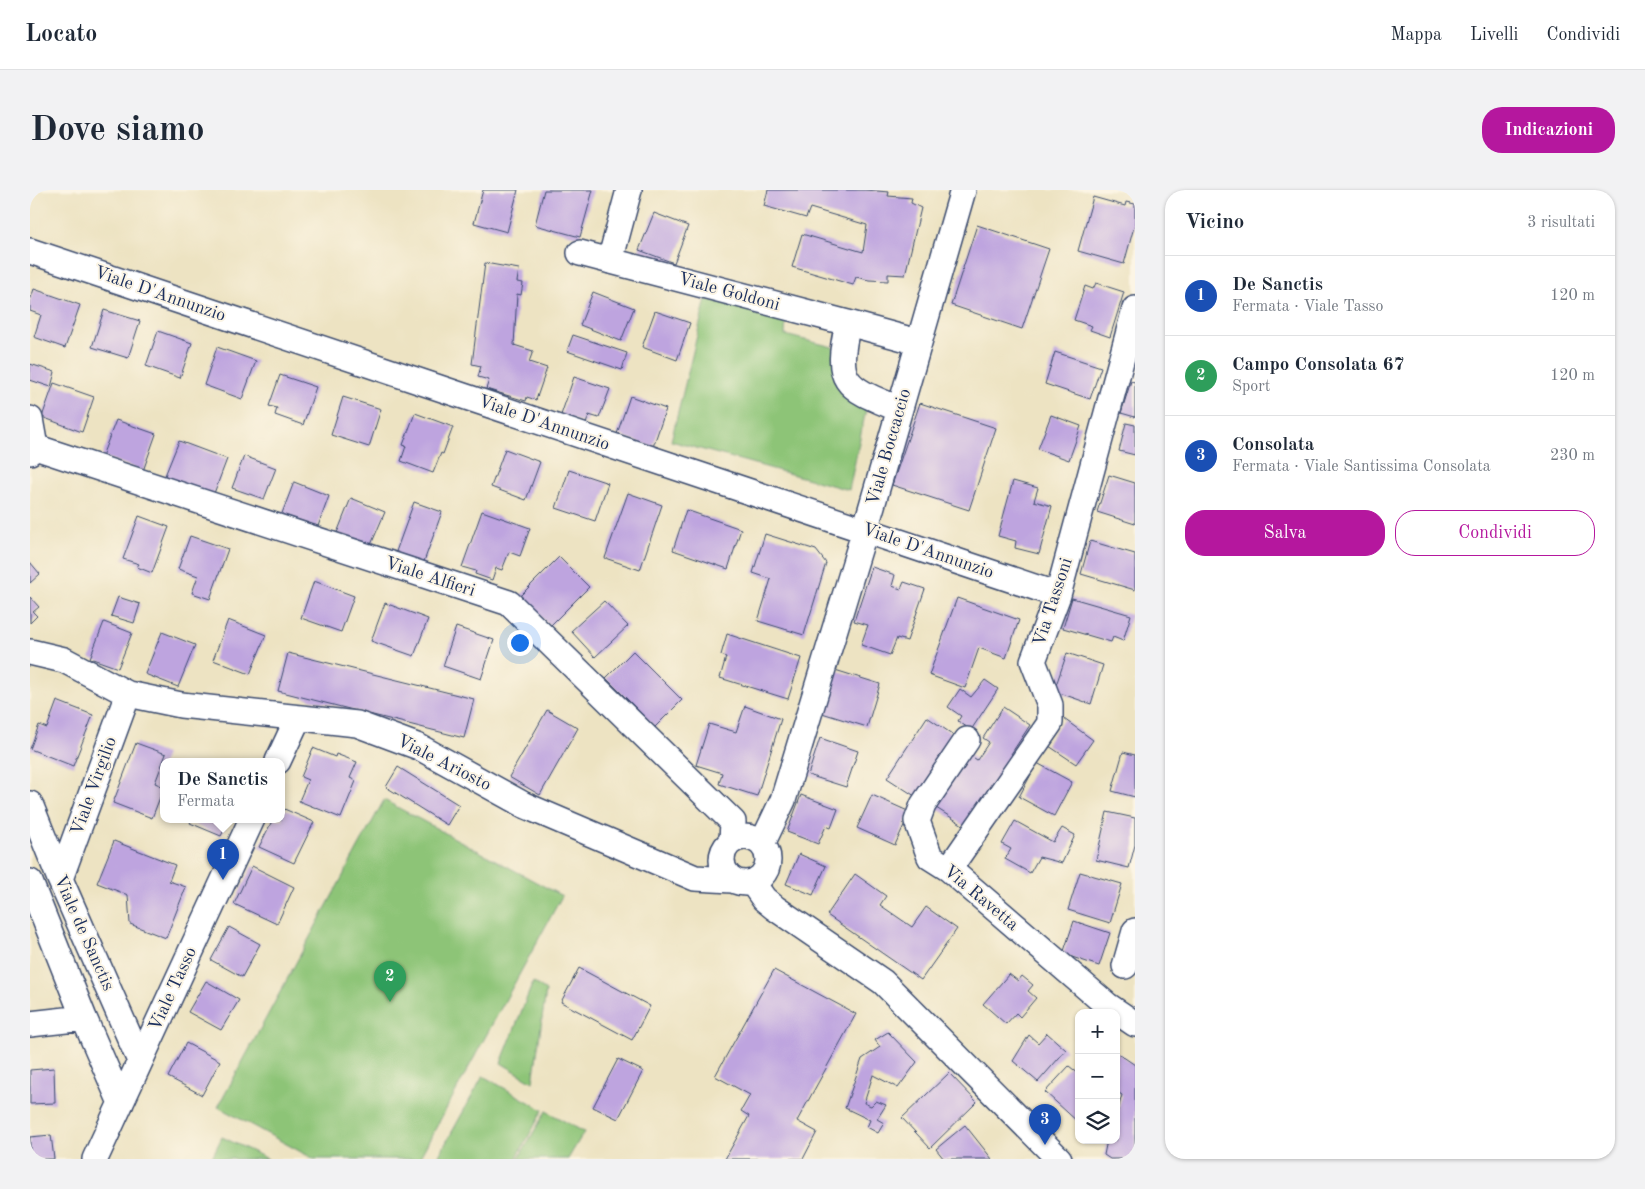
<!DOCTYPE html>
<html lang="it">
<meta charset="utf-8">
<style>
body{margin:0;font-family:"Old Standard TT",serif;background:#f2f2f3;color:#1f2937}
.controls{position:absolute;right:15px;bottom:15px;display:grid;overflow:hidden;border-radius:10px;box-shadow:0 1px 4px #0004}
.controls button{width:45px;height:45px;display:grid;place-items:center;padding:0;border:0;border-bottom:1px solid #e0e1e3;background:#fff;color:#1f2937;font:25px sans-serif}
.you{position:absolute;left:489px;top:452px;width:18px;height:18px;margin:-12px;border:4px solid #fff;border-radius:50%;background:#1a73e8;box-shadow:0 0 0 8px #1a73e833}
.badge{display:grid;place-items:center;width:32px;height:32px;border-radius:50%;background:#b5179e;color:#fff;font-size:16px;font-weight:700}
.pin{position:absolute;translate:-50% -41px;filter:drop-shadow(0 1px 2px #0008)}
.pin::after{content:'';position:absolute;top:26px;width:18px;height:15px;background:inherit;clip-path:polygon(0 0,100% 0,50% 100%)}
.popup{position:absolute;left:130px;top:568px;width:125px;height:65px;box-sizing:border-box;display:grid;place-content:center;border-radius:10px;background:#fff;filter:drop-shadow(0 1px 4px #0005);font-size:16px;white-space:nowrap;color:#747a83}
.popup b{font-size:19px;color:#1f2937}
.popup::after{content:'';position:absolute;left:50%;top:100%;margin-left:-10px;border:10px solid transparent;border-top-color:#fff}
.list{margin:0;padding:0;list-style:none}
h2{display:flex;justify-content:space-between;align-items:center;height:65px;margin:0;padding:0 20px;font-size:21px}
h2 small{font-size:16px;font-weight:400;color:#747a83}
.list li{display:grid;grid-template-columns:32px 1fr auto;gap:15px;align-items:center;box-sizing:border-box;height:80px;padding:0 20px;border-top:1px solid #e0e1e3}
.list b{display:block;font-size:19px;white-space:nowrap}
.list p{margin:0;font-size:16px;white-space:nowrap;color:#747a83}
.list em{font-size:16px;font-style:normal;color:#747a83}
.actions{display:flex;gap:10px;padding:15px 20px}
.actions a{flex:1;padding:11px 0;border:1px solid #b5179e;border-radius:20px;text-align:center;font-size:18px;color:#b5179e}
.actions .main{background:#b5179e;color:#fff}
.icon{flex:none;width:28px;height:28px;fill:none;stroke:currentColor;stroke-width:2;stroke-linecap:round;stroke-linejoin:round}
.map{position:relative;flex:none;width:1105px;height:969px;overflow:hidden;border-radius:20px}
header{display:flex;align-items:center;gap:30px;box-sizing:border-box;height:70px;padding:0 25px;background:#fff;border-bottom:1px solid #e0e1e3}
header strong{font-size:24px}
nav{display:flex;gap:28px;margin-inline-start:auto;font-size:18px}
.intro{display:flex;align-items:center;justify-content:space-between;box-sizing:border-box;height:120px;padding:0 30px}
h1{margin:0;font-size:35px}
.button{padding:12px 22px;border-radius:20px;background:#b5179e;color:#fff;font-size:18px;font-weight:700}
main{display:flex;gap:30px;padding:0 30px}
aside{flex:1;background:#fff;border-radius:20px;box-shadow:0 1px 4px #0004}
.map>svg:first-child{display:block}
.green{fill:#8dc477;stroke:#547a6a}
.building{fill:#bea4df}
.lines{fill:none;stroke-linecap:round;stroke-linejoin:round}
.street-casing{stroke:#3a4a6d;stroke-width:28}
.street{stroke:#fff;stroke-width:25}
.labels{text-anchor:middle;dominant-baseline:central;stroke-width:4;stroke-linejoin:round;paint-order:stroke}
.street-label{font-size:18px;fill:#1b2f5e;stroke:#fcf5e5}
</style>
<header>
<strong>Locato</strong>
<nav><a>Mappa</a><a>Livelli</a><a>Condividi</a></nav>
</header>
<div class="intro"><h1>Dove siamo</h1><a class="button">Indicazioni</a></div>
<main>
<div class="map">
<svg width="1105" height="969" viewBox="0 0 1105 969">
<rect width="100%" height="100%" fill="#fcf5e5"/>
<filter id="ink" filterUnits="userSpaceOnUse"><feTurbulence type="fractalNoise" baseFrequency=".02" numOctaves="2"/><feDisplacementMap in="SourceGraphic" scale="10" xChannelSelector="R" yChannelSelector="G"/><feConvolveMatrix kernelMatrix="1 2 1 2 8 2 1 2 1" color-interpolation-filters="sRGB"/></filter>
<filter id="wash" filterUnits="userSpaceOnUse"><feTurbulence type="fractalNoise" baseFrequency=".0096" numOctaves="4" result="noise"/><feDisplacementMap in="SourceGraphic" scale="20" xChannelSelector="R" yChannelSelector="G"/><feGaussianBlur stdDeviation="1.12" result="paint"/><feColorMatrix in="noise" values="0 0 0 0 0 0 0 0 0 0 0 0 0 0 0 0 0 1.4 0 .05"/><feComposite in="paint" operator="in"/></filter>
<g filter="url(#wash)">
<rect width="100%" height="100%" fill="#ede3c2"/>
<!-- green -->
<path class="green" d="M676 109 756 128 755 145 803 157 837 215 819 300 641 251Z
M354 610 532 706 389 969H284L188 917Z
M503 792 516 801 503 892 471 873Z
M453 886 513 920 486 969H407Z
M516 921 554 942 538 969H488Z
M192 947 238 969H181Z"/>
<g id="blocks">
<!-- building -->
<path class="building" d="M453 0H488L477 42 444 33Z
M514 0H563L550 47 505 35Z
M738 0H835L859 2 858 6 882 8 881 13 891 18 875 85 858 84V91L839 90 826 87 823 95 762 77 772 44 833 62 837 35 780 18 776 28 734 16Z
M1063 7 1095 16 1096 12 1105 14V33L1094 74 1048 61Z
M624 23 658 36 644 73 609 60Z
M947 35 1019 59 992 139 921 115Z
M455 73 489 79 487 92 493 93 491 105 487 104 484 155 503 161 499 172 517 178 506 210 497 207 496 211 456 199 459 190 448 187 451 176 442 174Z
M1066 93 1094 102 1080 147 1060 140 1062 136 1044 130 1055 96 1063 99Z
M4 99 50 115 35 158 4 147 11 125 0 121V111Z
M563 102 604 118 591 151 550 135Z
M74 120 110 131 98 168 62 157Z
M625 121 660 133 647 170 612 157Z
M128 141 162 153 150 188 116 176Z
M543 145 597 163 592 180 537 161Z
M187 157 226 171 212 209 174 195Z
M1025 162 1071 177 1060 209 1015 194Z
M0 174 25 182 21 197 0 190Z
M250 185 286 197 273 235 245 225 247 218 239 216Z
M544 187 580 199 569 228 559 225 556 234 531 225Z
M1101 191 1105 192V227L1091 223Z
M24 193 64 207 52 242 12 227Z
M600 206 636 219 623 257 587 244Z
M313 207 351 219 339 257 301 245Z
M890 213 966 238 939 320 862 295Z
M385 223 423 237 413 264 411 263 403 283 371 271 376 256 373 255Z
M1021 225 1051 236 1039 270 1008 259Z
M86 230 126 244 113 281 72 266Z
M1096 233 1105 235V265L1089 261Z
M149 251 197 269 183 306 134 288Z
M475 259 510 272 496 310 461 297Z
M214 266 246 278 234 309 202 298Z
M539 280 578 293 565 331 526 318Z
M1079 285 1105 293V334L1067 322Z
M983 291 1008 298 1004 311 1022 316 1009 364 985 358 986 351 968 346Z
M264 292 299 306 287 339 251 326Z
M598 303 632 315 610 380 575 368Z
M321 308 355 322 340 357 307 343Z
M384 312 412 322 392 377 364 367Z
M656 320 711 339 698 379 643 360Z
M452 321 500 338 490 366 479 362 472 380 466 378 462 390 445 384 446 381 432 377Z
M109 326 139 337 122 383 107 377 109 374 93 369Z
M735 344 786 360 796 373 774 445 728 431 741 389 723 383Z
M160 346 198 359 180 409 162 403 168 386 148 379Z
M1060 351 1105 364V400L1051 384Z
M529 367 559 397 520 436 490 406Z
M0 372 10 384 0 393Z
M842 377 865 385 862 396 871 399 874 392 895 399 877 451 867 448 860 465 831 455 838 435 824 431Z
M284 391 324 406 311 442 271 428Z
M0 407 9 417 3 422 7 426 0 433Z
M88 407 110 414 104 433 81 426Z
M927 408 989 430 976 468 949 458 935 498 899 485Z
M1042 408 1101 425 1093 451 1083 447 1081 452 1033 438Z
M574 411 598 436 565 467 541 441Z
M355 413 398 429 384 466 341 451Z
M198 430 236 445 220 484 183 470Z
M74 432 102 443 88 478 60 468Z
M426 437 464 450 451 489 413 476Z
M132 442 165 455 148 497 115 484Z
M697 444 771 468 758 509 690 488 696 467 691 465Z
M603 461 652 510 625 537 576 488Z
M258 463 444 509 434 548 248 501Z
M1037 463 1073 475 1061 514 1024 501Z
M805 480 850 494 837 537 792 523Z
M955 490 968 499 941 540 928 531 931 526 918 517 930 499 941 507Z
M27 511 63 525 43 576 0 559 9 535 17 538Z
M715 516 751 529 727 606 689 594 692 583 666 575 679 534 706 542Z
M973 517 1000 535 981 564 986 567 941 640 903 616 937 563 947 570 959 552 953 548Z
M517 520 548 538 510 605 479 587Z
M897 527 928 548 888 608 857 588Z
M1034 529 1063 550 1046 574 1016 554Z
M790 548 828 561 816 597 778 585Z
M106 553 136 564 125 593 134 597 122 628 83 613Z
M283 558 305 567 306 564 327 572 320 588 326 591 311 628 269 611 278 590 271 587Z
M1093 562 1105 565V607L1082 601Z
M1007 573 1042 592 1024 626 989 607Z
M368 577 429 615 417 635 356 597Z
M771 605 808 619 801 638 796 636 788 654 757 642Z
M842 605 880 622 865 655 827 638Z
M252 618 284 632 264 673 229 657 243 629H252Z
M1077 622 1105 628V655L1099 678 1066 670Z
M162 629H200L191 646 160 633Z
M985 631 1023 652 1032 638 1045 645 1032 673 1009 667 1000 683 975 669 981 659 972 654Z
M84 651 145 675 139 691 156 697 136 748 100 734 98 705 67 693Z
M769 664 796 676 783 705 756 694Z
M222 676 264 697 247 734 204 714Z
M1050 682 1092 694 1080 733 1038 720Z
M825 684 856 706 850 715 882 737 896 717 927 739 891 790 797 725Z
M1044 731 1080 743 1069 776 1033 764Z
M199 737 230 754 212 787 181 770Z
M549 778 620 816 602 850 531 812Z
M744 780 826 824 767 931 787 942 773 969H695L719 926 711 921 720 905 685 886Z
M979 784 988 791 992 786 1003 795 998 801 1006 808 990 827 986 823 976 834 953 814Z
M176 791 209 810 191 840 158 822Z
M858 842 887 872 868 898 843 885 834 913 841 916 846 911 856 915 847 929 854 933 848 943 837 937 840 930 815 918 832 869 850 857 845 850Z
M1017 843 1036 860 1008 892 983 871 999 845 1008 853Z
M156 853 190 871 172 905 138 887Z
M1086 862 1105 875V969H1080L1074 965 1077 950H1086V927L1092 905 1086 901Z
M588 869 613 881 588 929 563 917Z
M1039 876 1049 884V933L1015 902Z
M24 878 25 913 0 914V880Z
M919 883 947 912 900 958 872 928Z
M935 935 962 969H914L906 959Z
M21 945 24 969H0V947Z"/>
</g>
</g>
<g filter="url(#ink)">
<use href="#blocks" fill-opacity="0" stroke="#3a4a6d" stroke-width="1"/>
<g class="lines">
<!-- street casing -->
<g class="street-casing">
<path id="street" d="M0 61 1028 405
M550 63 818 133
M580 71 599 0
M869 219C815 197 804 194 818 133L888 152
M0 229 5 257 0 262
M5 257 479 413 703 632 702 651
M0 462 34 470 98 504 151 515 327 534 389 557 494 615 665 688 702 690
M937 550 893 615 887 631 900 667 919 679 1077 815 1105 834
M248 571 268 528
M0 614 30 689 110 871
M692 670a23 23 0 1 1 46 0a23 23 0 1 1-46 0Z
M732 654 753 610 835 340 933 0
M919 679 1020 533V515L1003 471 1028 405 1105 119
M30 689 98 504
M0 692 54 828 91 913
M722 692 734 709 745 718 853 792 1029 969
M1095 776 1105 741
M0 834 54 828
M65 969 222 629"/>
</g>
<!-- street -->
<use href="#street" class="street"/>
</g>
</g>
<g class="labels">
<!-- street labels -->
<g class="street-label">
<text transform="translate(699 102) rotate(15)">Viale Goldoni</text>
<text transform="translate(130 104) rotate(19)">Viale D'Annunzio</text>
<text transform="translate(514 233) rotate(19)">Viale D'Annunzio</text>
<text transform="translate(859 257) rotate(-74)">Viale Boccaccio</text>
<text transform="translate(898 361) rotate(19)">Viale D'Annunzio</text>
<text transform="translate(400 387) rotate(18)">Viale Alfieri</text>
<text transform="translate(1023 412) rotate(-72)">Via Tassoni</text>
<text transform="translate(414 573) rotate(27)">Viale Ariosto</text>
<text transform="translate(64 596) rotate(-70)">Viale Virgilio</text>
<text transform="translate(951 708) rotate(40)">Via Ravetta</text>
<text transform="translate(54 743) rotate(66)">Viale de Sanctis</text>
<text transform="translate(143 799) rotate(-65)">Viale Tasso</text>
</g>
</g>
</svg>
<div class="controls">
<button>+</button>
<button>−</button>
<button><svg class="icon" aria-label="layers" viewBox="0 0 24 24"><path d="M12 4l9 5-9 5-9-5zM3 14l9 5 9-5"/></svg></button>
</div>
<div class="you"></div>
<div class="pin badge" style="left:193px;top:690px;background:#1a4fb4">1</div>
<div class="popup"><b>De Sanctis</b>Fermata</div>
<div class="pin badge" style="left:360px;top:812px;background:#2e9e5b">2</div>
<div class="pin badge" style="left:1015px;top:955px;background:#1a4fb4">3</div>
</div>
<aside>
<h2>Vicino<small>3 risultati</small></h2>
<ul class="list">
<li><span class="badge" style="background:#1a4fb4">1</span><div><b>De Sanctis</b><p>Fermata · Viale Tasso</p></div><em>120 m</em></li>
<li><span class="badge" style="background:#2e9e5b">2</span><div><b>Campo Consolata 67</b><p>Sport</p></div><em>120 m</em></li>
<li><span class="badge" style="background:#1a4fb4">3</span><div><b>Consolata</b><p>Fermata · Viale Santissima Consolata</p></div><em>230 m</em></li>
</ul>
<div class="actions"><a class="main">Salva</a><a>Condividi</a></div>
</aside>
</main>
